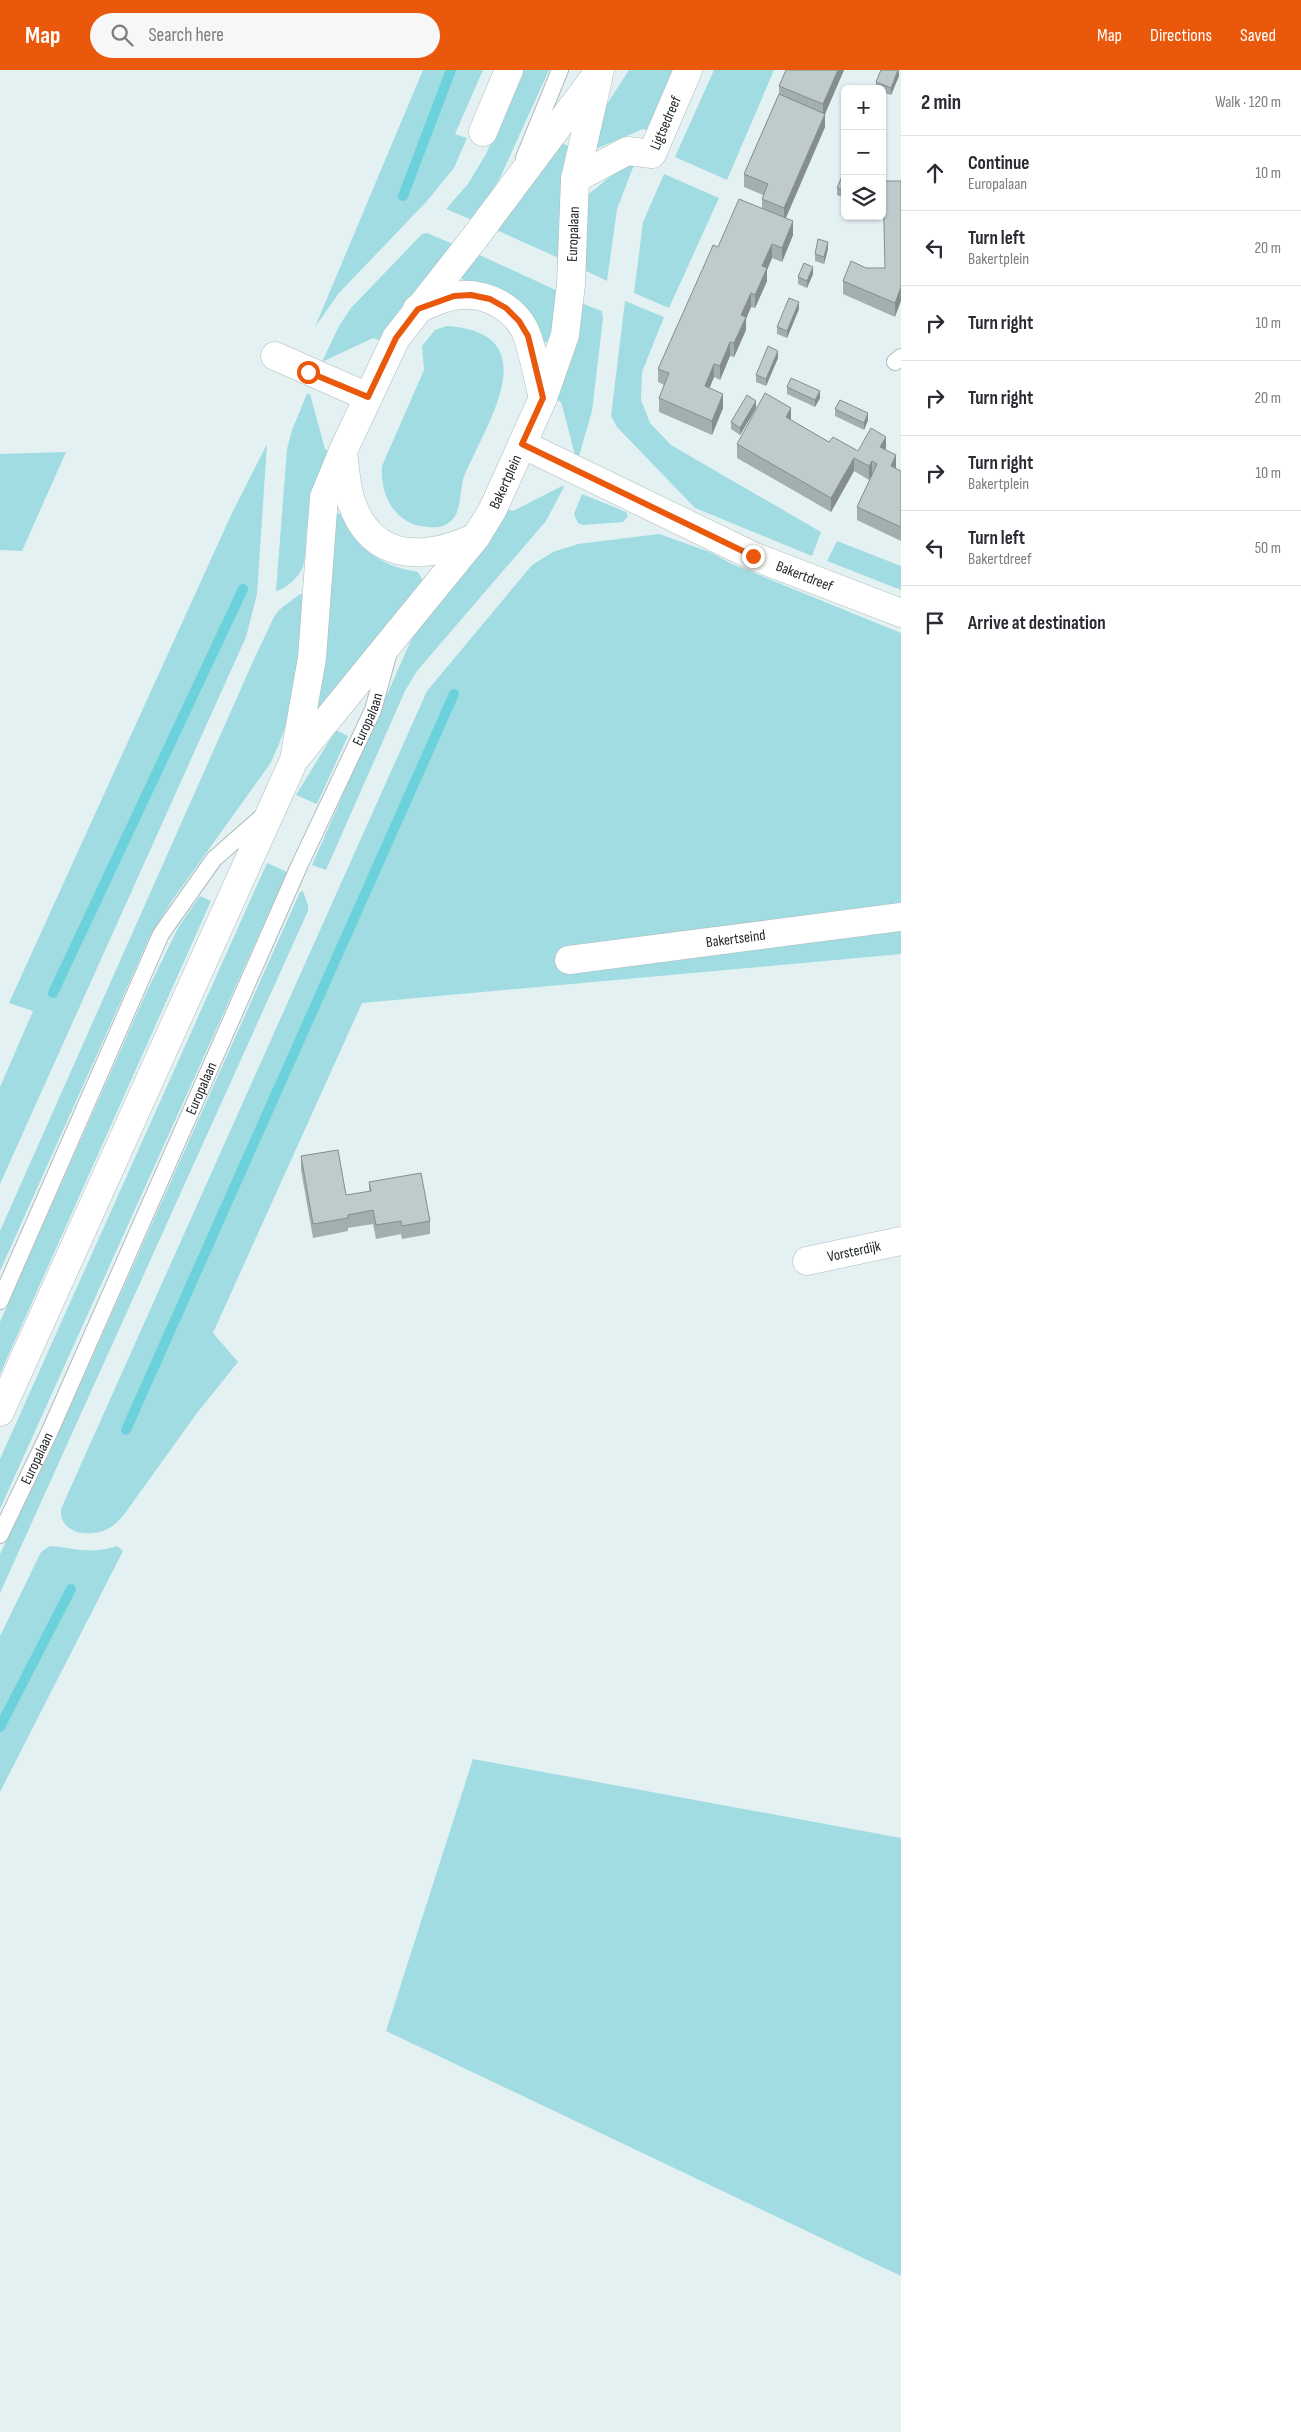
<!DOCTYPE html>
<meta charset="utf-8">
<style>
body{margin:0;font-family:"Sofia Sans Condensed",sans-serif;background:#f7f7f7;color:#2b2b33}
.controls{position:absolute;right:15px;top:15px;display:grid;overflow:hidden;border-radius:8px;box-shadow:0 1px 4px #0004}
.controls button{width:45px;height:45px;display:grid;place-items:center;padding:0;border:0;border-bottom:1px solid #e1e1e2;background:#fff;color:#2b2b33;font:25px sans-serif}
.stop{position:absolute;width:15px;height:15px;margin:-11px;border:4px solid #ea580c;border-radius:50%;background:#fff}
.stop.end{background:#ea580c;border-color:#fff;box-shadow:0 1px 5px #0008}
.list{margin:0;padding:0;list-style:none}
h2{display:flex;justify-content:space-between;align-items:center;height:65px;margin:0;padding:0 20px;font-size:21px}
h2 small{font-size:16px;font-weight:400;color:#7c7c81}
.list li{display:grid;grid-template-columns:32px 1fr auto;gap:15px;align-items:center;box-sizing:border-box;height:75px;padding:0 20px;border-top:1px solid #e1e1e2}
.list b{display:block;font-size:19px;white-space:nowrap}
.list p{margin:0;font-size:16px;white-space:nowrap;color:#7c7c81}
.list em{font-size:16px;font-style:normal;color:#7c7c81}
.icon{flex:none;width:28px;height:28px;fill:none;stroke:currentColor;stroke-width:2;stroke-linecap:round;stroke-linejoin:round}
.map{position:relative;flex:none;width:901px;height:2362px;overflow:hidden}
header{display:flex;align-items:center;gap:30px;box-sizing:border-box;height:70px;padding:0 25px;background:#ea580c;color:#fff}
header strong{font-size:24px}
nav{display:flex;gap:28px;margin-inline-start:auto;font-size:18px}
.search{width:350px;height:45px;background:#f7f7f7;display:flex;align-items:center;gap:12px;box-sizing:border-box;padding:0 18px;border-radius:28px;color:#7c7c81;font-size:19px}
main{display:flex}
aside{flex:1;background:#fff}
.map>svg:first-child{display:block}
.green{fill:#a1dce2}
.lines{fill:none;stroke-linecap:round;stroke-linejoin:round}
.stream{stroke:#6bd2dc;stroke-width:10}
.lane-casing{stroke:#aebbbc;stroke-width:18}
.street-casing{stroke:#aebbbc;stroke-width:29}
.secondary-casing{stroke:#aebbbc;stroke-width:29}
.lane{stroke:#fff;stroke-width:16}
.street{stroke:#fff;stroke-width:28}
.secondary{stroke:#fff;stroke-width:28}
.wall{fill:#a3aeaf}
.shaded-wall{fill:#858d8e}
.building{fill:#becacb;stroke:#858d8e}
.route{stroke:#ea580c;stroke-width:6}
.labels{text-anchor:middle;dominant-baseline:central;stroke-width:4;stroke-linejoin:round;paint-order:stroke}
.street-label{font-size:15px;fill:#232829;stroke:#fff}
</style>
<header>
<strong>Map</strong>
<div class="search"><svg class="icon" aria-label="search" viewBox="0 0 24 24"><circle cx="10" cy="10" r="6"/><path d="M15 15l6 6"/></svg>Search here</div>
<nav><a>Map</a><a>Directions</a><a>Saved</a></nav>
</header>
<main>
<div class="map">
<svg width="901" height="2362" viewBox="0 0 901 2362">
<rect width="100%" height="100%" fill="#e4f1f2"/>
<!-- green -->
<path class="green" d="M423 0H483L455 64 467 68 454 98 427 131 339 223 315 257Z
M522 0H549L499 110 472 150 446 139 468 114 486 84Z
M629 0H676L649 61 643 59 598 78 592 77 607 34Z
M714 0H774L727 110 675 87Z
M560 72 572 78 561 189 492 158Z
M628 92 634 95 617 139 607 211 582 199 583 123H590Z
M664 104 719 128 669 238 634 223 643 152Z
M427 163 453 174 379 270 373 268 322 292 339 256 351 238 422 164Z
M473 182 560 222 552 272H539L464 212 458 200Z
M625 231 664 247 642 302 641 330 650 353 671 375 821 462 812 486 695 438 617 357 611 346Z
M581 233 602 241 603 248 592 341 579 386 575 385 561 332 555 329Z
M447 256C547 263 489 350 465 404 459 418 462 441 452 450 445 457 437 458 428 457 395 455 380 426 382 396L424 300 422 276 435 260Z
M307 324H310L325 379 330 381C322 406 312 430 307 456 305 469 307 487 302 499 298 507 285 520 276 521L287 379 292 360Z
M267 374 257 524 246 567 0 1114V1017L33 941 9 933 232 443Z
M66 382 22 481 0 480V384Z
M562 416 564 417 546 451 417 601 405 621 326 800 312 795 412 568 506 439 513 441Z
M582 424 626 442 628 446 623 452 583 455 578 453 574 444Z
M344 443C360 481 378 495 418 502L425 514 325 641 313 635 332 444Z
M659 464 710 482 732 494 901 563V884L362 933 213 1263 238 1292 197 1343 123 1446C119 1450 116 1454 111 1457 93 1469 59 1465 61 1439L427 621 532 495 553 482 578 474Z
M837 471 901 496V520L827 491Z
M300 524 303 525C303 585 297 640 270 694L171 832 150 866 0 1201V1161L255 587 274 547 279 540Z
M336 660 348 666 317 734 296 725Z
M267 793 287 802 0 1439V1389Z
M303 821 308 835V841L0 1523V1484L51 1380 300 822Z
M200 826 211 831 0 1304V1252L147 921 178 858Z
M50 1476C77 1478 88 1485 117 1476L123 1481 0 1722V1566L41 1482Z
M473 1689 901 1768V2206L386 1961Z"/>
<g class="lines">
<!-- stream -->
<path class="stream" d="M403 126 451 0
M53 923 243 519
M126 1360 454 624
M0 1657 71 1519"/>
<!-- lane casing -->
<g class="lane-casing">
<g id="lane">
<path d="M524 88 560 0"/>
<path d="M895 292 901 287"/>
<path d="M0 1231 161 864 214 789 264 745"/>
<path id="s1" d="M0 1465 49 1363 300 794 373 640 389 582"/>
</g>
</g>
<!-- street casing -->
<g class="street-casing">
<g id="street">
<path d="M483 62 509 0"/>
<path id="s2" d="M575 109 627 81 652 84 688 0"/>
<path d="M275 286 368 327"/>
<path id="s3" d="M522 374 753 486 901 543"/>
<path id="s4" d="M569 890 901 847"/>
<path id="s5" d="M807 1191 901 1171"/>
</g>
</g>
<!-- secondary casing -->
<g class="secondary-casing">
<g id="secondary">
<path d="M417 239C429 234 442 228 454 226 484 220 518 238 528 268 534 287 538 308 543 328"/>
<path d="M343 382C345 397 346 414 350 428 370 492 422 491 474 468"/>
<path id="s6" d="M295 689 476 467 493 439 543 328 565 265 571 214 575 109 598 9"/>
<path d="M0 1342 294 690 312 588 324 427 343 381 396 268 473 170 600 0"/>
</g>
</g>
<!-- lane -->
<use href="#lane" class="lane"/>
<!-- street -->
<use href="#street" class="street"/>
<!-- secondary -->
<use href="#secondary" class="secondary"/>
</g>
<!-- wall -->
<path class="wall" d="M844 0 825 44V57L786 148 793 165 782 192 772 188 767 200V211L755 238 751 237 746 249V260L734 287 730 286 720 310 714 307 709 318 723 338 712 365 659 342V328L664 315 658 312V299L718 177 762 138V129L763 125 744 117V104L779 24V16Z
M899 0V6L891 25 882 22V19H876V12Z
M845 104V128L837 125V118Z
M901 111 895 247 843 224V211L866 198H885Z
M828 179 824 194 815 191V184Z
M813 204 807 218 798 214V207Z
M799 239 787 268 777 264V257Z
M778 288 766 316 756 312V305Z
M787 317 820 328 815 337 787 324Z
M756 338 740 365 731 359V352Z
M835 339 868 350 864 360 835 346Z
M791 350 829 372 858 381 886 380 896 399 901 401V471L857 450V437L872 405 869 410 854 401 831 442 737 388V374Z
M301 1086 346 1125 369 1122V1112L430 1151V1164L402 1169 401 1164 376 1169 373 1154 348 1158V1161L313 1168 301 1100Z"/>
<!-- shaded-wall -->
<path class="shaded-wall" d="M838 0H844L825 44V57L784 152V138L823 47V34Z
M898 0 899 6 891 25V18Z
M793 151V165L782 192V178Z
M828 172V179L824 194V187Z
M772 174V188L767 200V211L755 238V225L762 196Z
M813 197V204L807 218V211Z
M901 217V231L895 247V233Z
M751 223V237L746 249V260L734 287V273L741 245Z
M799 232V239L787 268V261Z
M730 272V286L720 310V296Z
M778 281V288L766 316V309Z
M714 294V307L705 329V316Z
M820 321V328L815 337V330Z
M723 324V338L712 365V351Z
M756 331V338L740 365V358Z
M791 338V352L786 347Z
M868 343V350L864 360V353Z
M886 367V380L880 377Z
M896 385V399L891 410V396Z
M854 388V401L831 442V428Z
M872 391V405L869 410V396Z"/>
<!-- building -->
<path class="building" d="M786 0H838L823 34 779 16Z
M881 0H898L891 18 876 12Z
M779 24 825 44 784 138 762 129 768 114 744 104Z
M843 104H845V121L837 118Z
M883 111H901V217L895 233 843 211 851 191 866 198H885Z
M739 129 793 151 782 178 772 174 762 196 767 198 756 223 755 225 751 223 741 245 746 247 734 273 730 272 720 296 714 294 705 316 723 324 712 351 659 328 669 303 658 299 711 180 713 175 718 177Z
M818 169 828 172 824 187 815 184Z
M804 193 813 197 807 211 798 207Z
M789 228 799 232 787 261 777 257Z
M768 276 778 281 766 309 756 305Z
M791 308 820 321 815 330 787 317Z
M765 323 791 338 786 347 829 372 833 367 858 381 871 358 886 367 880 377 896 385 891 396 901 401V457L857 437 877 394 872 391 869 396 854 388 831 428 737 374Z
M747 325 756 331 740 358 731 352Z
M840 330 868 343 864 353 835 339Z
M338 1080 346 1125 371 1121 369 1112 421 1103 430 1151 402 1156 401 1151 376 1155 373 1140 348 1145V1148L313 1154 301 1086Z"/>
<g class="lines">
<!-- route -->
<path class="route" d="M308 302 368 327 396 268 418 239 454 226 471 225 490 229 506 238 519 251 528 266 543 328 522 374 753 486"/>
</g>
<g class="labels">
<!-- street labels -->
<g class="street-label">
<text stroke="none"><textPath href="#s2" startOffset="118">Ligtsedreef</textPath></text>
<text stroke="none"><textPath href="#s6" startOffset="609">Europalaan</textPath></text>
<text stroke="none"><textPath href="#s6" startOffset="349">Bakertplein</textPath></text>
<text stroke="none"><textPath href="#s3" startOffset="312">Bakertdreef</textPath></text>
<text stroke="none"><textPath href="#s1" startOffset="895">Europalaan</textPath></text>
<text stroke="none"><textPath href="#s4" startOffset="168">Bakertseind</textPath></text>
<text stroke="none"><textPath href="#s1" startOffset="490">Europalaan</textPath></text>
<text stroke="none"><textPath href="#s5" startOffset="48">Vorsterdijk</textPath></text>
<text stroke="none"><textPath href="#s1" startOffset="85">Europalaan</textPath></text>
</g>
</g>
</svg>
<div class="controls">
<button>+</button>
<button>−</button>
<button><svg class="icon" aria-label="layers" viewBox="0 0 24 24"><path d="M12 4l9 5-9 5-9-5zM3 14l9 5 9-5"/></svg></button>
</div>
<div class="stop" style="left:308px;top:302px"></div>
<div class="stop end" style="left:753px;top:486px"></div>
</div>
<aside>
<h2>2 min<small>Walk · 120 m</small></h2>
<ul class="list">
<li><svg class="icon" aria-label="ahead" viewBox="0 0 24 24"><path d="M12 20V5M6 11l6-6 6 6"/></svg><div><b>Continue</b><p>Europalaan</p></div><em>10 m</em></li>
<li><svg class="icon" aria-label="left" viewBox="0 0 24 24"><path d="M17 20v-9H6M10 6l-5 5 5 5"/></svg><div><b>Turn left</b><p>Bakertplein</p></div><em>20 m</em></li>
<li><svg class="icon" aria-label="right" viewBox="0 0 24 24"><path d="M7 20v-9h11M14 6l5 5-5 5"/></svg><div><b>Turn right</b></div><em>10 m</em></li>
<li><svg class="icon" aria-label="right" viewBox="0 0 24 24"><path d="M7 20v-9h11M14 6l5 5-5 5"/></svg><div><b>Turn right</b></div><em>20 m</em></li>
<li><svg class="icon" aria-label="right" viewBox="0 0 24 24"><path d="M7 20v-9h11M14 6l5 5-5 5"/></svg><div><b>Turn right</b><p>Bakertplein</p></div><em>10 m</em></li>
<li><svg class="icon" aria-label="left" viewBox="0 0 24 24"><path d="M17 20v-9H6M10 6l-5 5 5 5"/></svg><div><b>Turn left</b><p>Bakertdreef</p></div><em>50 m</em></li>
<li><svg class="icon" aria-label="arrive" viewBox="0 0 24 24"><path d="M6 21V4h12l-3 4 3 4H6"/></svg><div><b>Arrive at destination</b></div></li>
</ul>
</aside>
</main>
